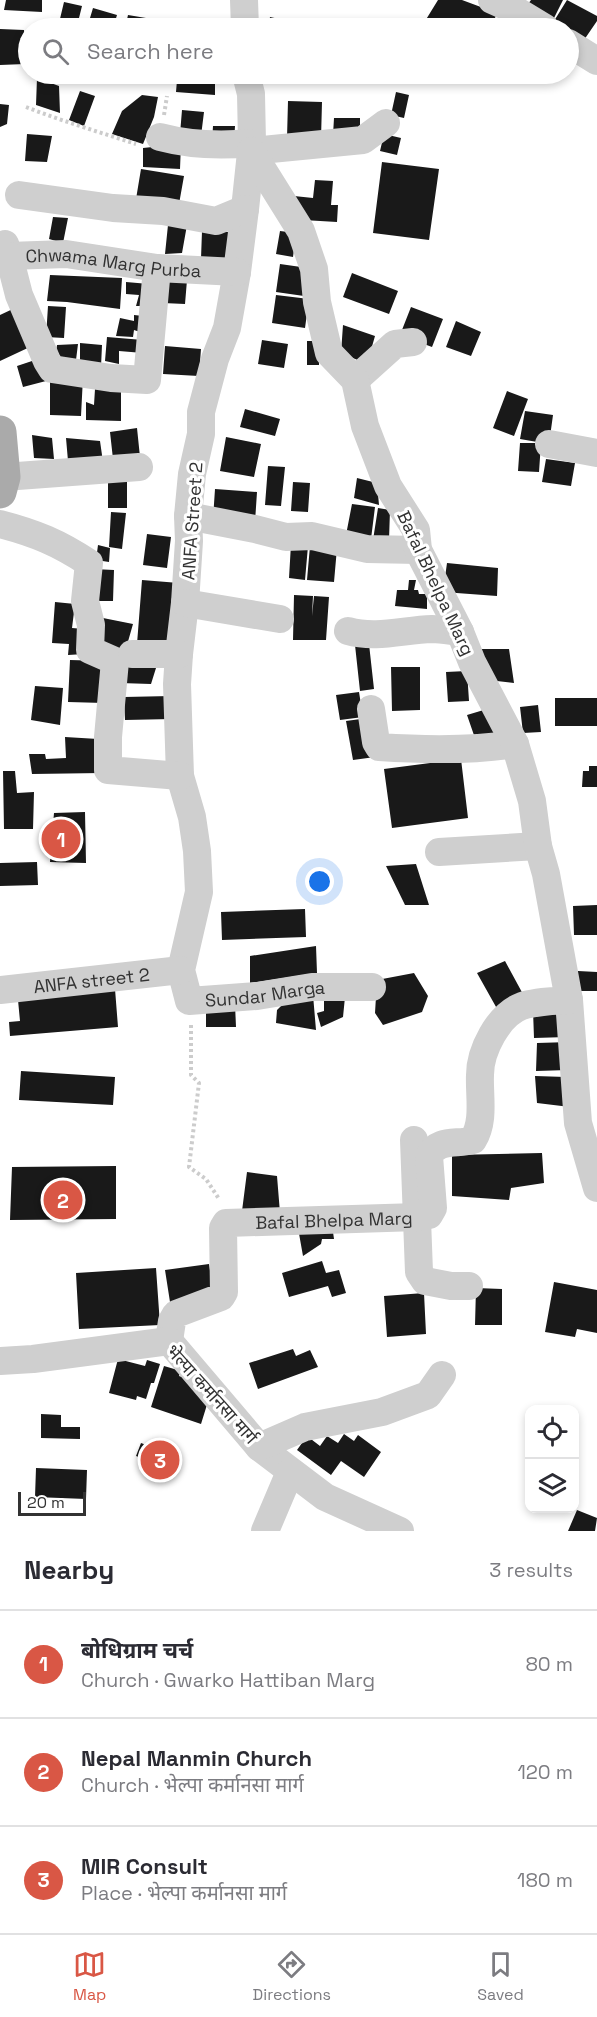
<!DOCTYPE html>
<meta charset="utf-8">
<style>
body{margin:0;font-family:"Space Grotesk","Noto Sans Devanagari",sans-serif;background:#f2f2f3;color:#2b2b33}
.controls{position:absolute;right:18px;bottom:18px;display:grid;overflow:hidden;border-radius:12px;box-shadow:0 3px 9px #0003}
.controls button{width:54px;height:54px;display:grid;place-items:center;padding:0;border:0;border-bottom:2px solid #e1e1e2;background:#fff;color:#2b2b33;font:30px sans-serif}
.scale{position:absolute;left:18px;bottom:15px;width:68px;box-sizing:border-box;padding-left:6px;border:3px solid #323232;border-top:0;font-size:16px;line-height:21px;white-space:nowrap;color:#323232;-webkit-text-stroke:4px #fff;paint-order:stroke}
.you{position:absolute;left:320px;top:882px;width:21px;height:21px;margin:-15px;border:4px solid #fff;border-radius:50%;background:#1a73e8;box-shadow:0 0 0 9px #1a73e833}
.badge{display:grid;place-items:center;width:39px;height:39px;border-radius:50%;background:#d95745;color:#fff;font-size:20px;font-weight:700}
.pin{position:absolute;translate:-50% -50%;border:3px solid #fff;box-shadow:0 2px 6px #0006}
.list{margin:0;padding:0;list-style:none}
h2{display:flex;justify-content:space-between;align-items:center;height:78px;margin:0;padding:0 24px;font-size:26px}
h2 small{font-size:20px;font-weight:400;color:#7c7c81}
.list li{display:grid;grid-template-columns:39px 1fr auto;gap:18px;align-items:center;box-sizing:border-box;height:108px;padding:0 24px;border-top:2px solid #e1e1e2}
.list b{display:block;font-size:22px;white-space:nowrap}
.list p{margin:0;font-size:20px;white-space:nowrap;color:#7c7c81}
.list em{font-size:20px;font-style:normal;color:#7c7c81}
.icon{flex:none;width:33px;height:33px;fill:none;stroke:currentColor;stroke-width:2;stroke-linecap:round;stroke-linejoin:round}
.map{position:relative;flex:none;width:597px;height:1531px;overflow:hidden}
.search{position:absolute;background:#fff;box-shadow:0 3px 9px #0003;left:18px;right:18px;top:18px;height:66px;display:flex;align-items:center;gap:15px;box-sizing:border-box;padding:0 21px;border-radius:33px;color:#7c7c81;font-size:22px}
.sheet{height:402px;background:#fff}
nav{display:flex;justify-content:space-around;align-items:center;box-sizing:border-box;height:84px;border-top:2px solid #e1e1e2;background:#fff;font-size:16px;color:#7c7c81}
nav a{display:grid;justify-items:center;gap:3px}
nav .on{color:#d95745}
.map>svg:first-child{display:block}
.building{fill:#191919}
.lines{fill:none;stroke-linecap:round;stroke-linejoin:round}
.path{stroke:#ccc;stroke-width:4;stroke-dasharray:3 3;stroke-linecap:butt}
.minor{stroke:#cfcfcf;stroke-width:28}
.major{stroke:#aaa;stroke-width:33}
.labels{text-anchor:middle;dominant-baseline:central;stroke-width:6;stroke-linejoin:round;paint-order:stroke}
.street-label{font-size:18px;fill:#323232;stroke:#fff}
</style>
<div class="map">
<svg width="597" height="1531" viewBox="0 0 597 1531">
<rect width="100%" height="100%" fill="#fff"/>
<!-- building -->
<path class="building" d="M6 0H42V12L4 10Z
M438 0H462L497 13 491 28H428L422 26Z
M531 0H563L553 20 528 4Z
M567 0 597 16V21L584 40 568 28 554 21Z
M64 2 82 6 77 26 59 23Z
M93 8 117 15 113 28H87Z
M128 15 146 18 144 28H125Z
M270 17 306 25 305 28H268Z
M165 19 200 20V28H165Z
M206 24 235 26V28H206Z
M0 29 24 30 25 64 0 65Z
M396 74H410L407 81 395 77Z
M37 78 59 86 60 113 36 105Z
M177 80 215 82V95L176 92Z
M80 91 95 96 84 126 69 120Z
M396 92 409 95 404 118 391 115Z
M142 95 158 97 154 117 143 144 112 134 122 111Z
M288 101 322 102 321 139 287 138Z
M0 104 9 105 7 124 0 127Z
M182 110 204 112 201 136 180 134Z
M334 118H360V135H333Z
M213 126H235L234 142H212Z
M27 134 52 136 47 162 25 161Z
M384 134 401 138 397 155 380 151Z
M181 144 180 169 143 167V148Z
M382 162 439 169 429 240 373 233Z
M141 169 184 176 179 204 136 199Z
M315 180 333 181 331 205H338L337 222 303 220 294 196 313 198Z
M53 217 68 218 63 243 49 239Z
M168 225H187L182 253 165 254Z
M202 231 230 232 229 260 201 259Z
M280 231 296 233 293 257 276 254Z
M280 264 308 268 304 296 276 292Z
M352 273 398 291 389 314 343 297Z
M50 275 122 278 120 309 67 302 47 301Z
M164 279 187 280 185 304 163 303Z
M126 282 149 284 146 306H136L139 295 126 294Z
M276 295 309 299 305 328 272 323Z
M48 306 66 307 64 338 46 337Z
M17 307 32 346 0 361V315Z
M411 307 443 319 432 347 400 335Z
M134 315 143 316 140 332 134 330 133 337 116 336 120 318 134 321Z
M456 321 481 332 471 356 446 347Z
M343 325 375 336 367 364 341 353Z
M107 337 143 340V353L119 351V364L105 361Z
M262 340 288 344 284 368 258 364Z
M307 341H319V365H307Z
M80 343 102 345 101 367 80 365Z
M78 344 76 360 55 362 57 345Z
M165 346 201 349 199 376 163 374Z
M38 359 46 381 23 387 17 366Z
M50 377H83L81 416 50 415Z
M95 389 121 390V421L86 420V402L94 405Z
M507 391 528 399 514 436 493 428Z
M245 409 280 419 275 436 240 427Z
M525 411 553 415 549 444 520 439Z
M137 428 140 457 113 459 110 432Z
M32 435 52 438 54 459 34 458Z
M226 437 261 444 254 477 220 471Z
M66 438 100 441 103 462 68 461Z
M520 443H541L539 472 518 471Z
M546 459 575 463 571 486 542 482Z
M268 466 285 467 281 506 265 505Z
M357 478 377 483 379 505 354 498Z
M108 479H127V508H108Z
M293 482 310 483 308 512 291 511Z
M215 489 257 492 255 522 213 519Z
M352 504 375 507 371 539 346 535Z
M378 508 390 510 389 540H373Z
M111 512 126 513 122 549 109 547Z
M147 534 171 537 167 568 143 565Z
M291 544 308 546 305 580 289 578Z
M98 545 110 548 109 562 96 560Z
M310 546 337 548 334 582 307 580Z
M447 563 498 568 497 596 443 592Z
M93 569 114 570 113 601H99Z
M142 580 179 583 178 647 137 644Z
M409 580H416L414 590H418L419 594H427V609L395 606 397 590H408Z
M294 595 313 596 312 616 314 596 329 597 326 640H293Z
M55 602 75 604 72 628 84 629V654L68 655 69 644 52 643Z
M103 618 133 624 125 652 100 646Z
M369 644 374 689 360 691 355 645Z
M479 649H509L514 683 488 680Z
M70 660 104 661V703L68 702Z
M120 663 156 668 151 684 120 683Z
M391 667H420V710L392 711Z
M467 671 469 701 448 702 446 672Z
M35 686 63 688 60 725 31 720Z
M359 692 363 717 340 720 336 695Z
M171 696 172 719 125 720 124 697Z
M555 698H597V726H555Z
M538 705 541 732 523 733 520 707Z
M487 709 495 735 476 741 467 715Z
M368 718 375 757 353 760 346 721Z
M65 737 98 739 102 773 32 774 29 754H45L46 759 66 758Z
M461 759 468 818 392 828 384 769Z
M589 766H597V787H582L583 771H589Z
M3 771H15L17 793 34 792 33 829H4Z
M85 812 86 863 50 862 54 813Z
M37 862 38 885 0 886V863Z
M416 864 429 905H405L386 866Z
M597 905V935H574L573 906Z
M305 909 306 937 222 940 221 912Z
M316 946 317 973 250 983V956Z
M505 961 524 996 500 1014 477 973Z
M578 971 597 972V991H578Z
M414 973 428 996 422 1012 383 1025 375 1013 377 980Z
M115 989 118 1027 10 1036 9 1022 20 1021 18 1000Z
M313 995 316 1030 276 1023 277 1010 291 996Z
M324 995 345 997 343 1017 321 1027 317 1013 324 1011Z
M206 1004H235L236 1027H206Z
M568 1007 567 1037 534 1038 533 1010Z
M570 1042 568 1070 536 1071 537 1043Z
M21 1071 115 1077 113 1105 19 1100Z
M535 1076 566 1077 570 1107 537 1103Z
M542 1153 544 1183 511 1188 509 1200 452 1196V1155Z
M116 1166V1219L10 1220 12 1167Z
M247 1172 277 1176 280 1213 242 1211Z
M332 1225 334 1239H322L321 1244 303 1256 298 1228Z
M322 1261 326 1273 339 1270 346 1293 332 1297 328 1286 289 1297 282 1273Z
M209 1264 214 1296 170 1302 165 1270Z
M156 1268 160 1325 79 1329 76 1273Z
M554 1282 597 1290V1333L577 1329 575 1337 545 1332Z
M476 1288 502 1289V1325H475Z
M424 1293 426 1334 387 1337 384 1296Z
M293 1349 296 1356 310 1350 318 1367 258 1389 249 1363Z
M118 1359 145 1366 147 1360 160 1364 154 1383H151L146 1399 137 1396 136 1400 109 1393Z
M164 1366 181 1371 179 1376 196 1382 210 1395 201 1424 151 1407Z
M41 1414 61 1415V1427H80V1439L41 1438Z
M344 1434 354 1441 358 1435 381 1452 364 1477 341 1461 331 1475 297 1450 307 1436 320 1446 327 1436 338 1443Z
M141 1443 175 1456 167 1477 156 1473 158 1464 136 1456Z
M36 1468 87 1470 86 1499 35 1497Z
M577 1510 597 1518 595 1531H568Z"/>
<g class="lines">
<!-- path -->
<path class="path" d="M26 107C62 121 99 132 136 144
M164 115 167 96
M191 1025V1075L199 1083 189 1167 206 1179 219 1199"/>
<!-- minor -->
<g class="minor">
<path d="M244 0 245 28"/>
<path d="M492 0 517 11 545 28"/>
<path d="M568 43 597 61"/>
<path id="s1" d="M246 74 251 94 252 143 245 209 237 272 227 328 215 359 201 412V434L192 474 188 516 189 541 185 603 179 654 177 684 180 776 192 817 197 851 199 892 181 970 189 1001 257 996 312 987H372"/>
<path d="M160 137C190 145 221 146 252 143"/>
<path d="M251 151 363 140 386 123"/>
<path d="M19 195 113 208 163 211 216 221 245 209"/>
<path id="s2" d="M0 246 5 244 9 256 66 254 157 268 237 272"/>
<path d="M9 256 19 295 47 361 52 369 111 378 147 380 157 268"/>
<path d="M355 380 395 344 413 342"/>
<path d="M549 444 597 453"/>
<path d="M4 477 139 467"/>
<path d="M188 516 255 529 286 537 312 536 367 549 418 550"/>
<path d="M0 524C35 533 59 543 89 563L85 601 91 625 90 650 115 661 108 737V770L180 776"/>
<path d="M185 603 280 619"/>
<path d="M348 631C376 639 403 630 432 629 441 629 451 631 460 632"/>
<path d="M132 654H179"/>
<path d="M371 709 376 742 379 747C425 750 471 751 515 744"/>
<path d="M439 852 538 846"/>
<path id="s3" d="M0 990 181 970"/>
<path d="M569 1000 578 1123 597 1188"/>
<path d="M414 1140 419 1272 425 1281 451 1286H469"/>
<path id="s4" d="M169 1341 172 1321 176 1314 221 1297 224 1292 223 1228 226 1223 418 1217 429 1215 433 1208 429 1156C438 1138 457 1145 473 1140 485 1121 479 1096 480 1075 480 1051 498 1015 522 1006 537 1001 553 1001 569 1000L546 874 538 846 532 801 515 744 472 662 460 632 418 550 416 530 388 486 365 426 355 380 329 353 317 302 314 269 301 231 251 151"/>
<path d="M0 1361 33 1359 169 1341 259 1447 325 1497 400 1531"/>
<path d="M259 1447 305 1427 382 1412 428 1395 442 1375"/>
<path d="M265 1531 290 1472"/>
</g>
<!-- major -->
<path class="major" d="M0 432 4 477 0 492"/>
</g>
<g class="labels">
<!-- street labels -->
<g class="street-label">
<text stroke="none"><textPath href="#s2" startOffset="123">Chwama Marg Purba</textPath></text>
<text transform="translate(192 521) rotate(-86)">ANFA Street 2</text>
<text transform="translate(436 583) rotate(65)">Bafal Bhelpa Marg</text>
<text stroke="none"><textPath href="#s3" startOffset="92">ANFA street 2</textPath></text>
<text stroke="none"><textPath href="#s1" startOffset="1017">Sundar Marga</textPath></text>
<text stroke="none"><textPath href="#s4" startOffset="260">Bafal Bhelpa Marg</textPath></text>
<text transform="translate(212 1394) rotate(48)">भेल्पा कर्मानसा मार्ग</text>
</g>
</g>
</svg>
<div class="controls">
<button><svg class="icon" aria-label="locate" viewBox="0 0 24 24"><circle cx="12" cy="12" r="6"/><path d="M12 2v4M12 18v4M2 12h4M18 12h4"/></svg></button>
<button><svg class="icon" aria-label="layers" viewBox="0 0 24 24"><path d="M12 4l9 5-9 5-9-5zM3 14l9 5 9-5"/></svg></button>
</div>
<div class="scale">20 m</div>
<div class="you"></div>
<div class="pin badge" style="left:61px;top:839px">1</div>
<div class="pin badge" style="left:63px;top:1200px">2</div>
<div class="pin badge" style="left:160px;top:1460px">3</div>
<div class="search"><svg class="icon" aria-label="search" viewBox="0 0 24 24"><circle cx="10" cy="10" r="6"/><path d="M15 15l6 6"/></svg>Search here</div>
</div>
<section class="sheet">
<h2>Nearby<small>3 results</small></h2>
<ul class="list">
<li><span class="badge">1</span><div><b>बोधिग्राम चर्च</b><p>Church · Gwarko Hattiban Marg</p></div><em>80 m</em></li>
<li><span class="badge">2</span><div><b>Nepal Manmin Church</b><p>Church · भेल्पा कर्मानसा मार्ग</p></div><em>120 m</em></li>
<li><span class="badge">3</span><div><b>MIR Consult</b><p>Place · भेल्पा कर्मानसा मार्ग</p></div><em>180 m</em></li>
</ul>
</section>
<nav>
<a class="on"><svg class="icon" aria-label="map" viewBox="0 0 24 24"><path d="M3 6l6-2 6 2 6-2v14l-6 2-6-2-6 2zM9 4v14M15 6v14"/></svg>Map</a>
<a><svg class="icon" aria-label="directions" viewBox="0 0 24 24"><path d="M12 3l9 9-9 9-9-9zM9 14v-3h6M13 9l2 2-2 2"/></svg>Directions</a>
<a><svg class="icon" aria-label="saved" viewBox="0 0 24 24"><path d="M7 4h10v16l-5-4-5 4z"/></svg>Saved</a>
</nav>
